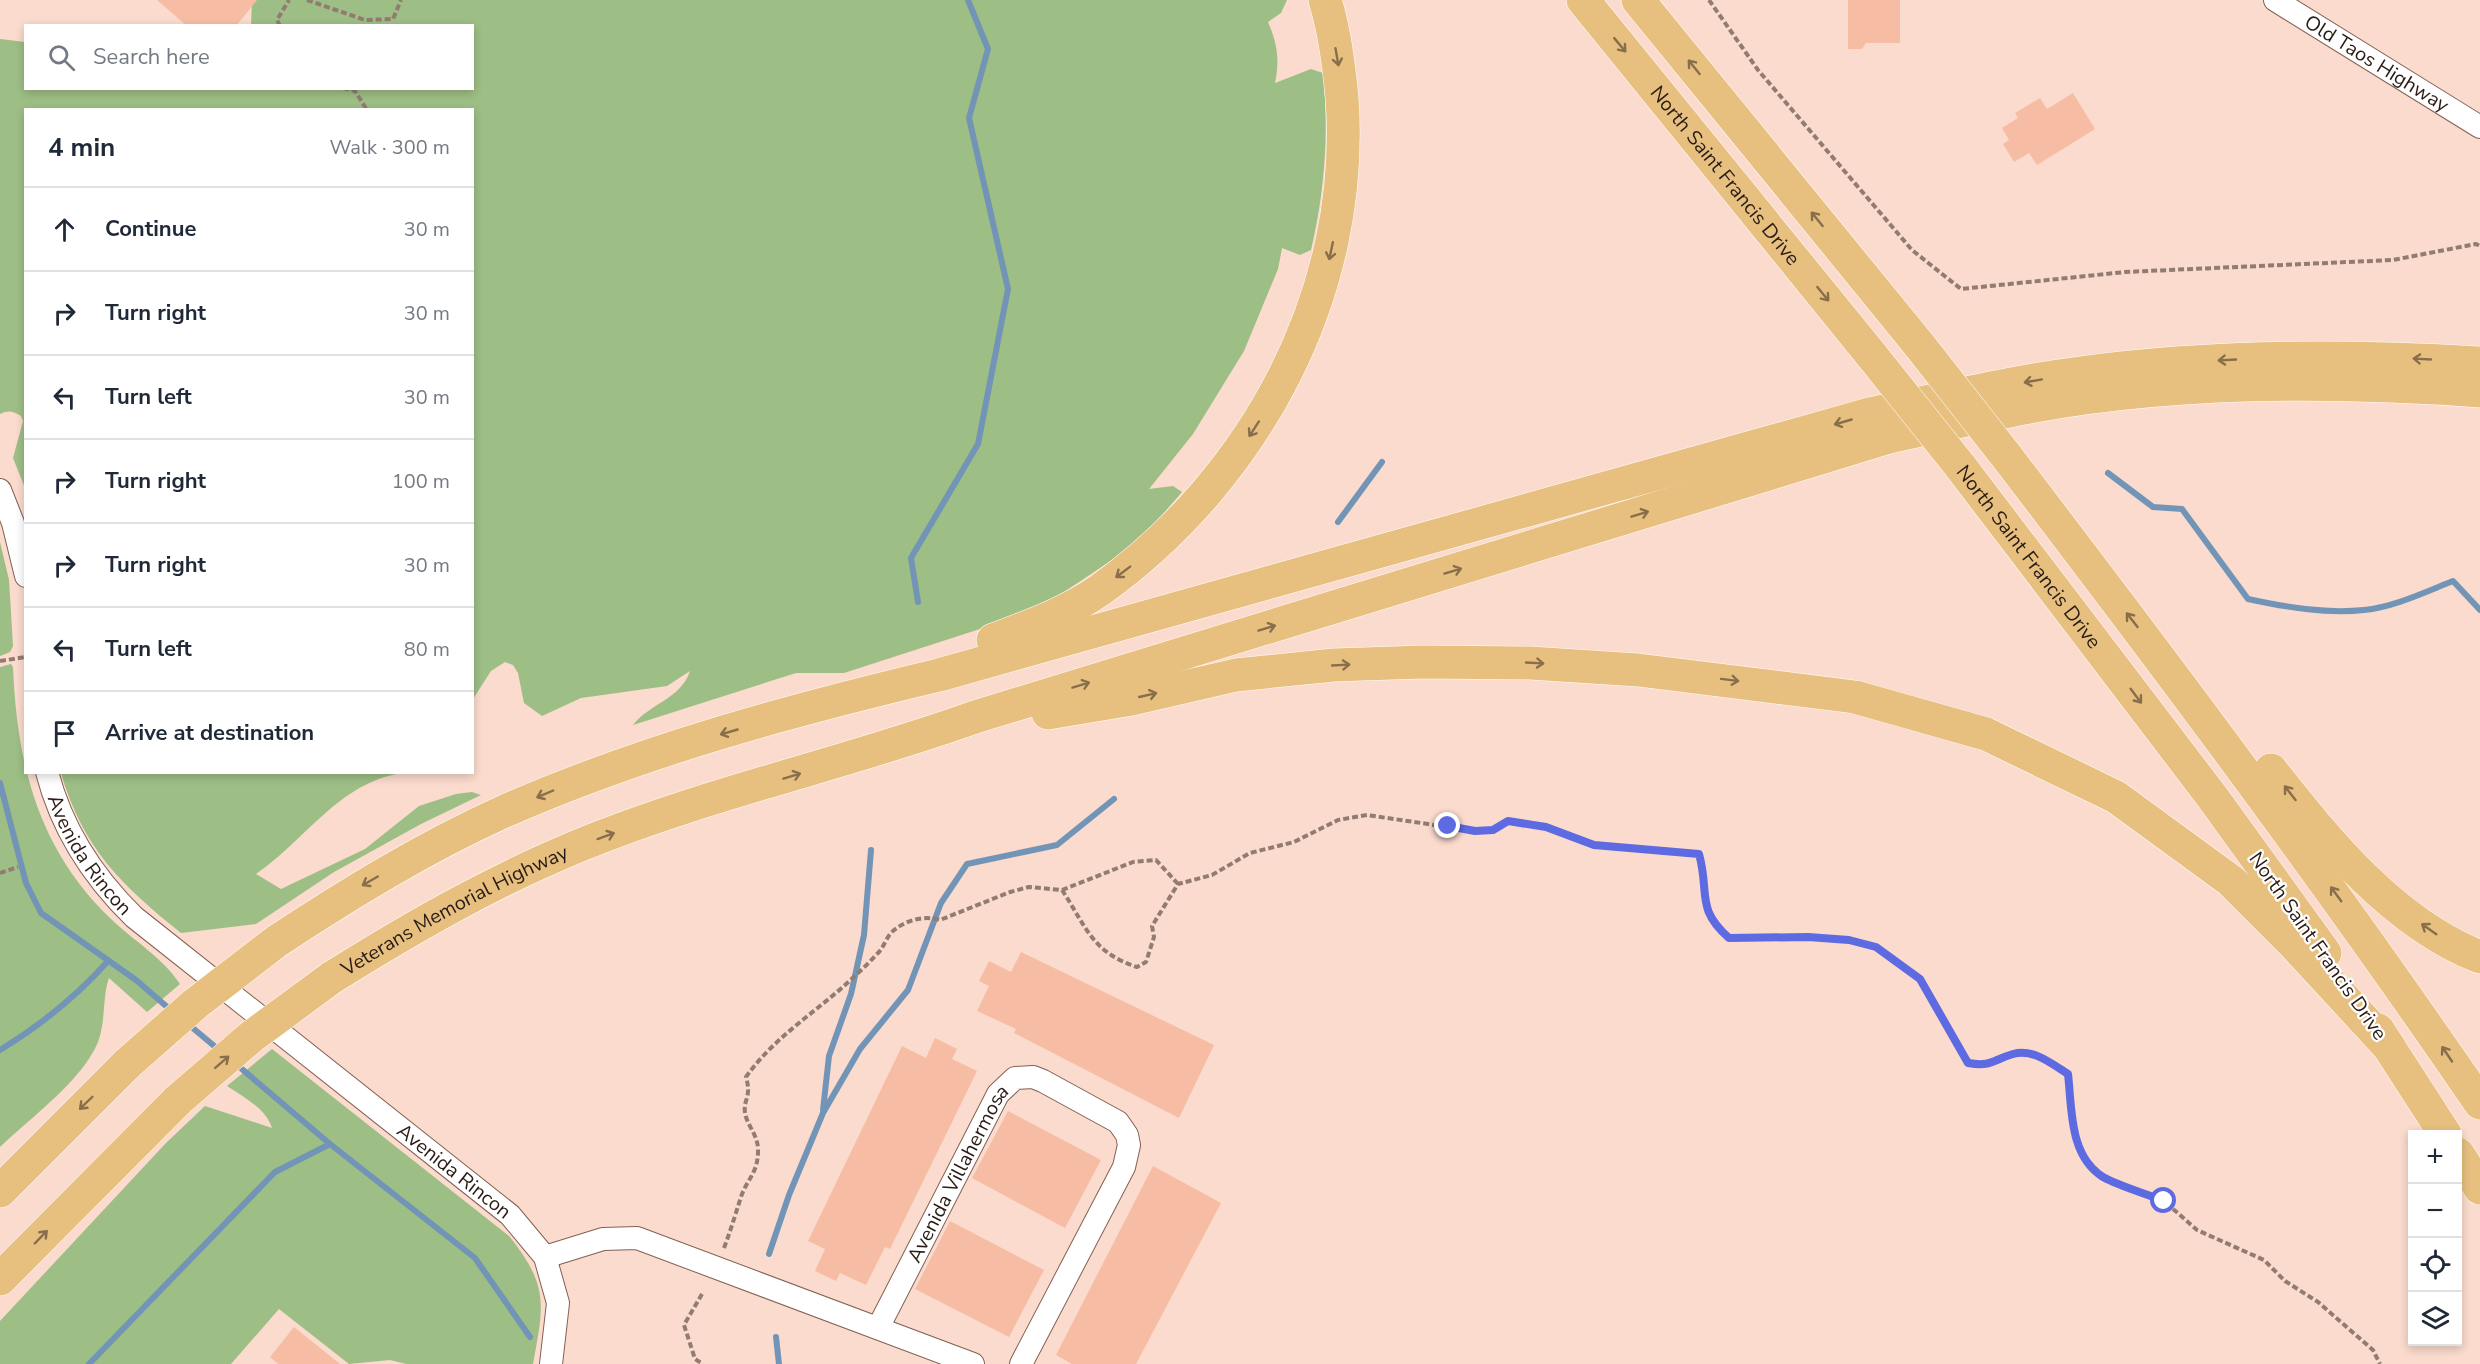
<!DOCTYPE html>
<meta charset="utf-8">
<style>
body{margin:0;font-family:"Nunito Sans",sans-serif;background:#f2f2f3;color:#1f2937}
.controls{position:absolute;right:18px;bottom:18px;display:grid;overflow:hidden;border-radius:0px;box-shadow:0 3px 9px #0003}
.controls button{width:54px;height:54px;display:grid;place-items:center;padding:0;border:0;border-bottom:2px solid #e0e1e3;background:#fff;color:#1f2937;font:30px sans-serif}
.stop{position:absolute;width:18px;height:18px;margin:-14px;border:4px solid #5d6ae2;border-radius:50%;background:#fff}
.stop.end{background:#5d6ae2;border-color:#fff;box-shadow:0 2px 6px #0008}
.list{margin:0;padding:0;list-style:none}
h2{display:flex;justify-content:space-between;align-items:center;height:78px;margin:0;padding:0 24px;font-size:26px}
h2 small{font-size:20px;font-weight:400;color:#747a83}
.list li{display:grid;grid-template-columns:39px 1fr auto;gap:18px;align-items:center;box-sizing:border-box;height:84px;padding:0 24px;border-top:2px solid #e0e1e3}
.list b{display:block;font-size:22px;white-space:nowrap}
.list em{font-size:20px;font-style:normal;color:#747a83}
.icon{flex:none;width:33px;height:33px;fill:none;stroke:currentColor;stroke-width:2;stroke-linecap:round;stroke-linejoin:round}
.map{position:relative;flex:none;width:2480px;height:1364px;overflow:hidden}
.search{position:absolute;background:#fff;box-shadow:0 3px 9px #0003;left:24px;top:24px;width:450px;height:66px;display:flex;align-items:center;gap:15px;box-sizing:border-box;padding:0 21px;border-radius:0px;color:#747a83;font-size:22px}
.panel{position:absolute;background:#fff;box-shadow:0 3px 9px #0003;left:24px;top:108px;width:450px;height:666px;border-radius:0px}
.map>svg:first-child{display:block}
.green{fill:#9dbe85}
.lines{fill:none;stroke-linecap:round;stroke-linejoin:round}
.stream{stroke:#7294b7;stroke-width:6}
.building{fill:#f6bda4}
.minor-casing{stroke:#826152;stroke-width:24}
.highway-casing{stroke:#fff;stroke-width:34}
.path{stroke:#927c72;stroke-width:4;stroke-dasharray:6 3;stroke-linecap:butt}
.minor{stroke:#fff;stroke-width:22}
.highway{stroke:#e7c080;stroke-width:33}
.highway-bridge-casing{stroke:#fff;stroke-width:34;stroke-linecap:butt}
.highway-bridge{stroke:#e7c080;stroke-width:33}
.oneway{stroke:#886e4b}
.route{stroke:#5d6ae2;stroke-width:8}
.labels{text-anchor:middle;dominant-baseline:central;stroke-width:4.5;stroke-linejoin:round;paint-order:stroke}
.street-label{font-size:20px;fill:#291c16;stroke:#fff}
</style>
<div class="map">
<svg width="2480" height="1364" viewBox="0 0 2480 1364">
<rect width="100%" height="100%" fill="#fadbcd"/>
<!-- green -->
<path class="green" d="M252 0H1287L1281 13 1268 22C1277 43 1280 60 1275 83L1311 69 1323 73C1329 133 1325 190 1311 250L1300 255 1282 248 1278 269 1244 351 1193 434 1149 489 1173 486 1182 492 1149 530 1115 558 1049 602 1017 617 844 673H796L633 725C649 704 681 699 690 671L667 686 581 698 542 716 524 703 518 673 513 665 505 662 491 671 473 699 472 110H26L25 488 13 458 23 421 21 416C13 411 8 410 0 414V39L25 42 26 88H472V26L251 25Z
M0 542 9 580 13 646 10 652 0 656Z
M11 664 13 667C17 764 38 849 111 919 134 941 162 957 180 984L147 1012 109 978C102 998 106 1021 98 1042 82 1081 30 1118 0 1147V667Z
M61 773H402C338 783 305 841 256 874L281 889 365 849 419 806 456 794 472 792 481 795 421 824 334 872 256 924 181 933C121 885 83 848 61 773Z
M272 1049 509 1236C549 1286 544 1304 533 1364H406L390 1360 349 1364 279 1309 231 1364H0V1321L166 1143 205 1106 272 1128C266 1108 243 1097 227 1086Z"/>
<g class="lines">
<!-- stream -->
<path class="stream" d="M2108 473 2153 507 2182 509 2248 599C2285 607 2326 614 2364 610 2394 607 2425 592 2453 581L2480 610
M1338 522 1382 462
M918 602 911 558 978 444 1008 289 969 118 988 49 968 0
M0 783 26 883 41 913 136 980 173 1012
M188 1024 219 1050
M0 1050C41 1025 76 997 108 961
M236 1064 330 1144 475 1258 530 1337
M823 1110 829 1056 851 994 864 935 871 850
M769 1254 789 1195 823 1113 860 1049 908 990 941 903 967 864 1057 845 1114 799
M776 1337 779 1364
M89 1364 275 1172 330 1144"/>
</g>
<!-- building -->
<path class="building" d="M157 0H257L236 26H187Z
M1848 0H1900V43H1866L1862 49H1848Z
M2073 93 2095 129 2037 165 2029 153 2014 162 2003 144 2009 140 2002 128 2018 118 2015 113 2040 98 2047 109Z
M1021 952 1214 1045 1179 1118 1014 1033 1016 1029 977 1011 989 986 979 981 989 961 1011 972Z
M935 1038 957 1049 952 1059 977 1071 890 1249 885 1247 866 1285 840 1273 836 1281 815 1271 825 1249 808 1241 902 1046 926 1058Z
M1008 1111 1101 1160 1065 1228 972 1178Z
M1153 1166 1221 1203 1136 1364H1072L1056 1355Z
M950 1221 1044 1270 1009 1337 915 1289Z
M294 1327 340 1364H278L270 1357Z"/>
<g class="lines">
<!-- minor casing -->
<g class="minor-casing">
<g id="minor">
<path id="s1" d="M2275 0 2480 127"/>
<path d="M0 490 13 523 26 576"/>
<path id="s2" d="M47 772C62 830 92 876 134 917L510 1215 545 1257 558 1303 551 1364"/>
<path d="M545 1257 603 1239 637 1238 973 1364"/>
<path id="s3" d="M878 1328 998 1094 1015 1078 1033 1077 1043 1081 1118 1122 1127 1135 1129 1145 1124 1167 1021 1364"/>
</g>
</g>
<!-- highway casing -->
<g class="highway-casing">
<g id="highway">
<path id="s4" d="M1583 0 1873 357"/>
<path d="M1638 0 1920 346"/>
<path d="M2007 457C2169 669 2329 882 2480 1103"/>
<path id="s5" d="M1960 466 2213 798 2325 953"/>
<path d="M993 640C1030 626 1067 613 1100 590 1256 478 1356 292 1342 98 1339 65 1335 32 1325 0"/>
<path d="M1048 713 1132 699 1236 675 1334 665 1423 662 1530 663 1638 670 1855 697 1986 734 2116 797 2231 881 2292 942 2389 1047"/>
<path d="M2271 770C2327 841 2393 923 2480 957"/>
<path d="M277 941C350 893 425 847 505 811 644 750 792 710 939 675L1870 414C1940 399 2009 382 2080 373 2212 355 2347 355 2480 363"/>
<path id="s6" d="M331 978C411 928 491 882 578 846 707 793 844 764 975 717L1889 437C1931 428 1972 418 2014 410 2163 380 2329 380 2480 391"/>
<path d="M2378 1030 2445 1134"/>
<path d="M2458 1154 2480 1188"/>
<path d="M0 1191 128 1063"/>
<path d="M0 1279 178 1100"/>
</g>
</g>
<!-- path -->
<path class="path" d="M307 0 365 20 393 19 401 0
M1709 0 1758 70 1912 250 1961 289 2125 272 2393 260 2476 244 2480 246
M280 26 277 20 289 0
M343 88 355 91 367 110
M0 661 26 657
M0 873 18 867
M1062 890 1133 862 1156 860 1178 884
M724 1248C730 1232 735 1216 740 1200 746 1179 759 1174 758 1148 757 1134 747 1125 745 1113 743 1099 752 1098 746 1077 772 1040 811 1015 844 986 855 976 867 965 877 954 884 948 886 937 893 931 906 920 924 915 940 920L1010 892 1029 887 1062 890C1086 926 1091 952 1137 967L1146 962 1154 937 1152 926 1178 884 1212 875 1250 853 1294 842 1338 820 1367 815 1475 831 1493 830 1508 821 1546 827 1594 845 1699 854C1710 893 1695 908 1729 938L1808 937 1849 940 1877 947 1920 979 1968 1063C1992 1067 1992 1060 2013 1054 2033 1048 2052 1064 2068 1074L2073 1130 2084 1156 2102 1176 2164 1201 2197 1230 2264 1260 2285 1281 2318 1302 2373 1350 2380 1364
M702 1294 684 1325 695 1359 703 1364"/>
<!-- minor -->
<use href="#minor" class="minor"/>
<!-- highway -->
<use href="#highway" class="highway"/>
<!-- highway-bridge casing -->
<g class="highway-bridge-casing">
<path id="highway-bridge" d="M1920 346 2007 457
M1873 357 1960 466
M128 1063 195 1004 277 941
M178 1100 251 1037 331 978"/>
</g>
<!-- highway-bridge -->
<use href="#highway-bridge" class="highway-bridge"/>
</g>
<!-- one-way arrows -->
<defs><path id="oneway-shaft" d="M-6 0H5M1.5-3L5.5 0L1.5 3" fill="none" stroke-width="1.6" stroke-linecap="round" stroke-linejoin="round" transform="scale(1.5)"/></defs>
<g class="oneway">
<use href="#oneway-shaft" transform="translate(1620 45) rotate(50)"/>
<use href="#oneway-shaft" transform="translate(1337 57) rotate(80)"/>
<use href="#oneway-shaft" transform="translate(1694 67) rotate(-129)"/>
<use href="#oneway-shaft" transform="translate(1817 219) rotate(-129)"/>
<use href="#oneway-shaft" transform="translate(1331 251) rotate(102)"/>
<use href="#oneway-shaft" transform="translate(1823 294) rotate(51)"/>
<use href="#oneway-shaft" transform="translate(2422 359) rotate(-177)"/>
<use href="#oneway-shaft" transform="translate(2227 360) rotate(177)"/>
<use href="#oneway-shaft" transform="translate(2033 381) rotate(170)"/>
<use href="#oneway-shaft" transform="translate(1843 422) rotate(164)"/>
<use href="#oneway-shaft" transform="translate(1254 429) rotate(123)"/>
<use href="#oneway-shaft" transform="translate(1640 514) rotate(-17)"/>
<use href="#oneway-shaft" transform="translate(1453 571) rotate(-17)"/>
<use href="#oneway-shaft" transform="translate(1123 572) rotate(143)"/>
<use href="#oneway-shaft" transform="translate(2132 620) rotate(-128)"/>
<use href="#oneway-shaft" transform="translate(1267 628) rotate(-17)"/>
<use href="#oneway-shaft" transform="translate(1535 663) rotate(3)"/>
<use href="#oneway-shaft" transform="translate(1341 665) rotate(-3)"/>
<use href="#oneway-shaft" transform="translate(1730 680) rotate(7)"/>
<use href="#oneway-shaft" transform="translate(1081 685) rotate(-17)"/>
<use href="#oneway-shaft" transform="translate(1148 695) rotate(-13)"/>
<use href="#oneway-shaft" transform="translate(2136 696) rotate(53)"/>
<use href="#oneway-shaft" transform="translate(729 732) rotate(164)"/>
<use href="#oneway-shaft" transform="translate(792 776) rotate(-17)"/>
<use href="#oneway-shaft" transform="translate(2290 793) rotate(-128)"/>
<use href="#oneway-shaft" transform="translate(545 794) rotate(157)"/>
<use href="#oneway-shaft" transform="translate(606 836) rotate(-20)"/>
<use href="#oneway-shaft" transform="translate(370 881) rotate(150)"/>
<use href="#oneway-shaft" transform="translate(2336 894) rotate(-126)"/>
<use href="#oneway-shaft" transform="translate(2429 929) rotate(-145)"/>
<use href="#oneway-shaft" transform="translate(2447 1054) rotate(-124)"/>
<use href="#oneway-shaft" transform="translate(222 1062) rotate(-41)"/>
<use href="#oneway-shaft" transform="translate(86 1103) rotate(136)"/>
<use href="#oneway-shaft" transform="translate(41 1237) rotate(-46)"/>
</g>
<g class="lines">
<!-- route -->
<path class="route" d="M1448 826 1475 831 1493 830 1508 821 1546 827 1594 845 1699 854C1710 893 1695 908 1729 938L1808 937 1849 940 1876 947 1920 979 1968 1063C1992 1067 1992 1060 2013 1054 2033 1048 2052 1064 2068 1074 2072 1108 2069 1156 2103 1177 2121 1187 2145 1193 2164 1201"/>
</g>
<g class="labels">
<!-- street labels -->
<g class="street-label">
<text stroke="none"><textPath href="#s1" startOffset="120">Old Taos Highway</textPath></text>
<text stroke="none"><textPath href="#s4" startOffset="226">North Saint Francis Drive</textPath></text>
<text stroke="none"><textPath href="#s5" startOffset="114">North Saint Francis Drive</textPath></text>
<text stroke="none"><textPath href="#s2" startOffset="94">Avenida Rincon</textPath></text>
<text stroke="none"><textPath href="#s6" startOffset="141">Veterans Memorial Highway</textPath></text>
<text transform="translate(2318 946) rotate(55)">North Saint Francis Drive</text>
<text stroke="none"><textPath href="#s2" startOffset="580">Avenida Rincon</textPath></text>
<text stroke="none"><textPath href="#s3" startOffset="174">Avenida Villahermosa</textPath></text>
</g>
</g>
</svg>
<div class="controls">
<button>+</button>
<button>−</button>
<button><svg class="icon" aria-label="locate" viewBox="0 0 24 24"><circle cx="12" cy="12" r="6"/><path d="M12 2v4M12 18v4M2 12h4M18 12h4"/></svg></button>
<button><svg class="icon" aria-label="layers" viewBox="0 0 24 24"><path d="M12 4l9 5-9 5-9-5zM3 14l9 5 9-5"/></svg></button>
</div>
<div class="stop" style="left:2164px;top:1201px"></div>
<div class="stop end" style="left:1448px;top:826px"></div>
<div class="search"><svg class="icon" aria-label="search" viewBox="0 0 24 24"><circle cx="10" cy="10" r="6"/><path d="M15 15l6 6"/></svg>Search here</div>
<section class="panel">
<h2>4 min<small>Walk · 300 m</small></h2>
<ul class="list">
<li><svg class="icon" aria-label="ahead" viewBox="0 0 24 24"><path d="M12 20V5M6 11l6-6 6 6"/></svg><div><b>Continue</b></div><em>30 m</em></li>
<li><svg class="icon" aria-label="right" viewBox="0 0 24 24"><path d="M7 20v-9h11M14 6l5 5-5 5"/></svg><div><b>Turn right</b></div><em>30 m</em></li>
<li><svg class="icon" aria-label="left" viewBox="0 0 24 24"><path d="M17 20v-9H6M10 6l-5 5 5 5"/></svg><div><b>Turn left</b></div><em>30 m</em></li>
<li><svg class="icon" aria-label="right" viewBox="0 0 24 24"><path d="M7 20v-9h11M14 6l5 5-5 5"/></svg><div><b>Turn right</b></div><em>100 m</em></li>
<li><svg class="icon" aria-label="right" viewBox="0 0 24 24"><path d="M7 20v-9h11M14 6l5 5-5 5"/></svg><div><b>Turn right</b></div><em>30 m</em></li>
<li><svg class="icon" aria-label="left" viewBox="0 0 24 24"><path d="M17 20v-9H6M10 6l-5 5 5 5"/></svg><div><b>Turn left</b></div><em>80 m</em></li>
<li><svg class="icon" aria-label="arrive" viewBox="0 0 24 24"><path d="M6 21V4h12l-3 4 3 4H6"/></svg><div><b>Arrive at destination</b></div></li>
</ul>
</section>
</div>
